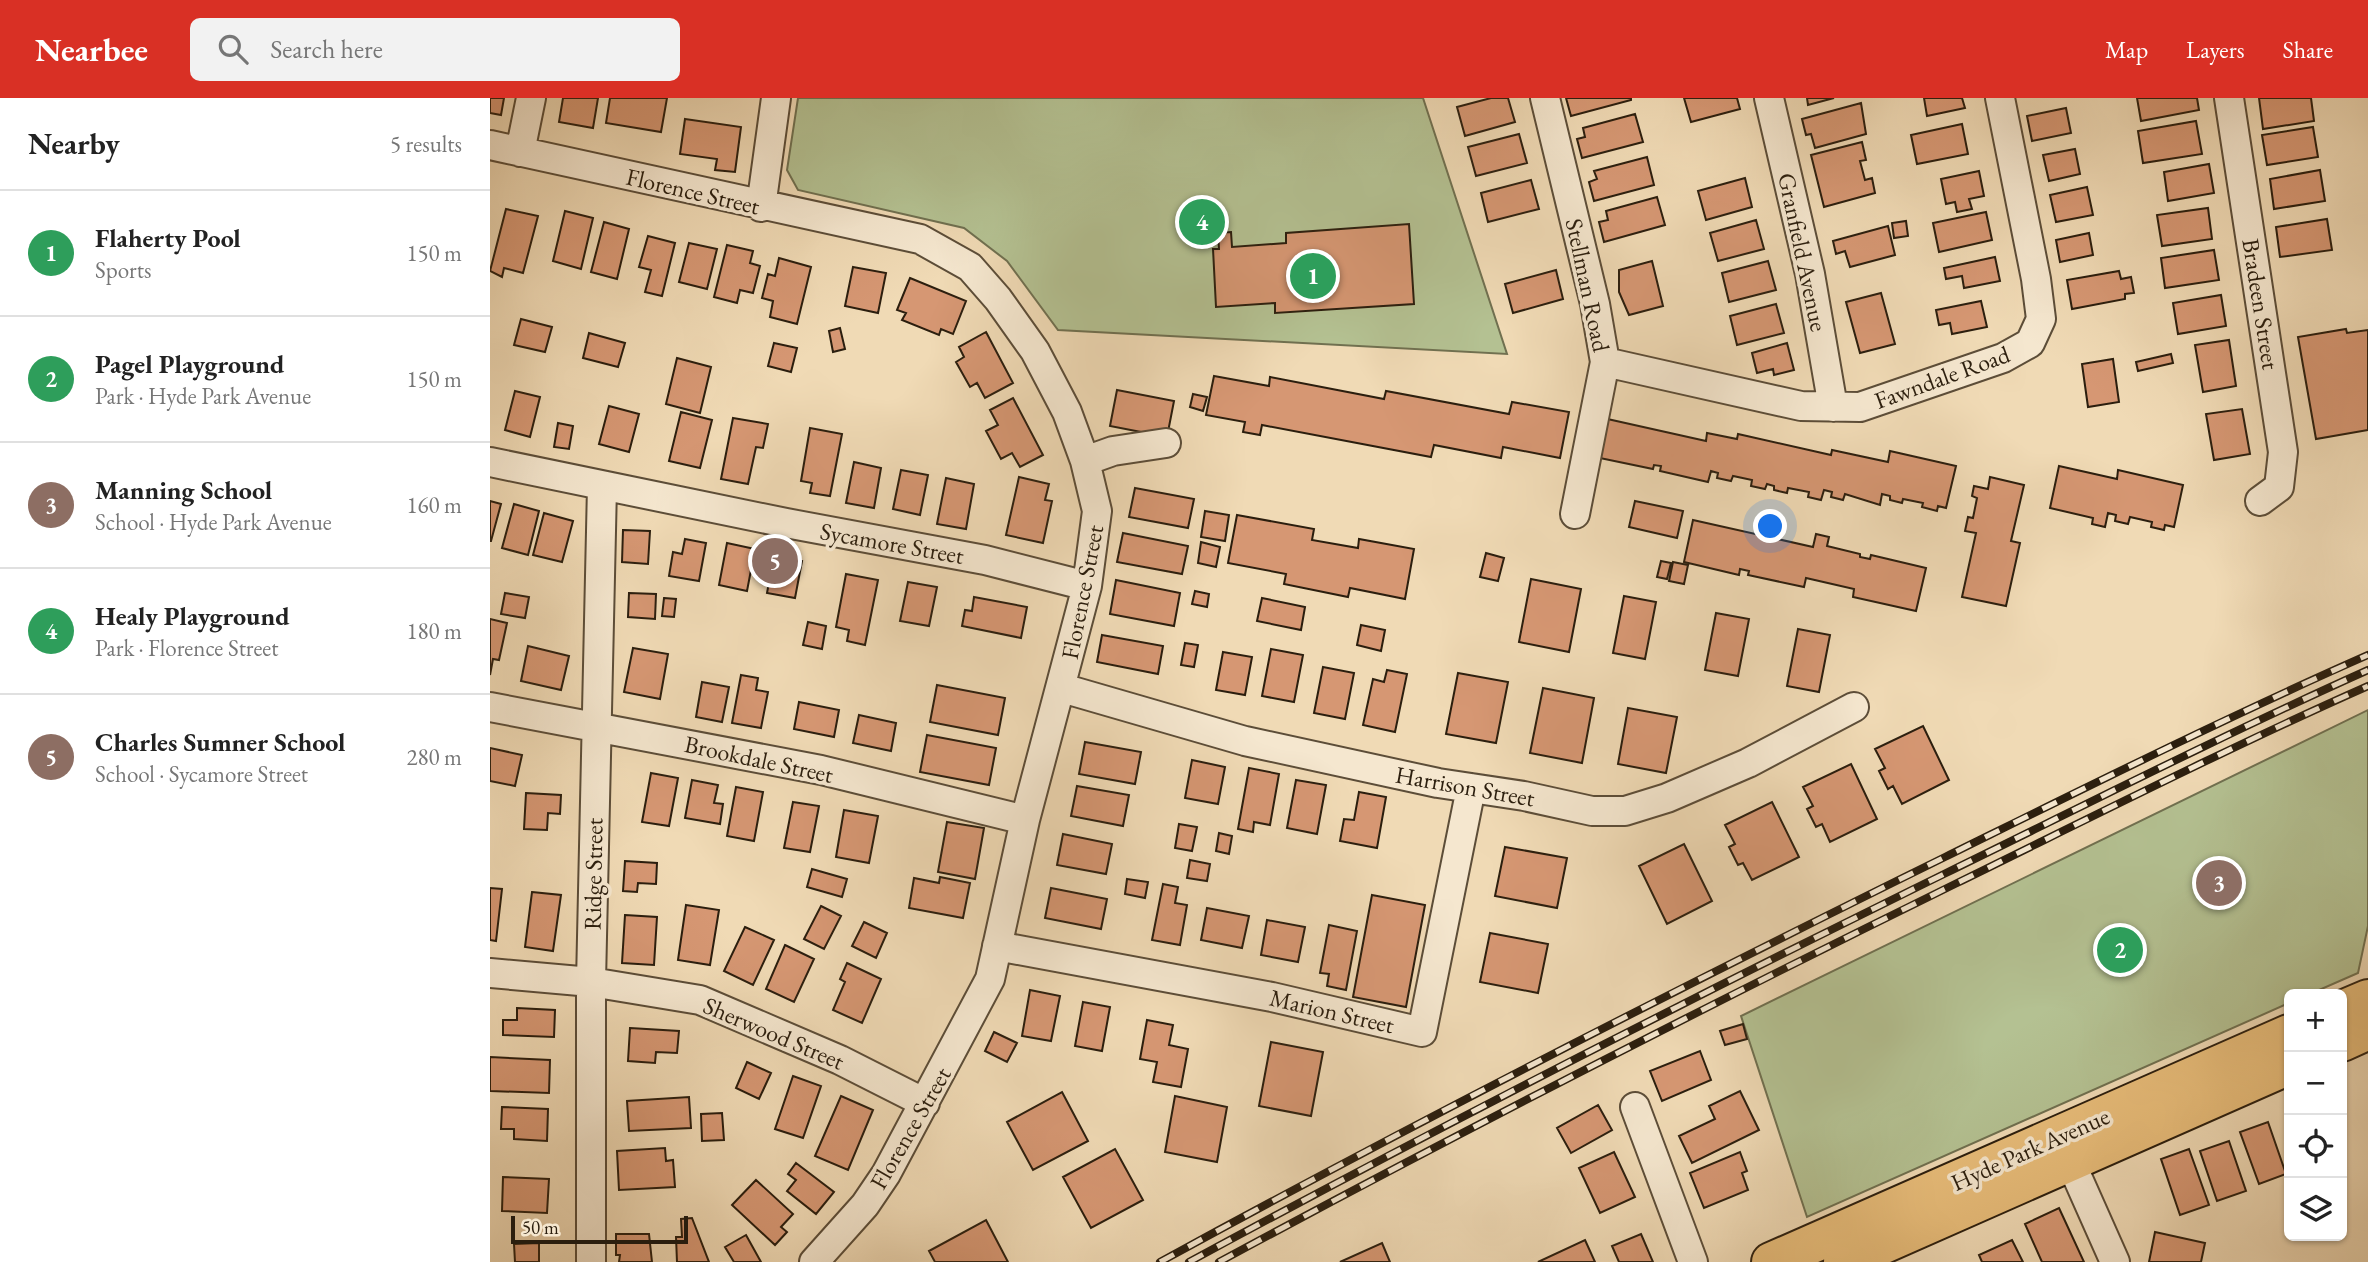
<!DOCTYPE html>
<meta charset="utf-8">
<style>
body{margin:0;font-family:"EB Garamond",serif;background:#f2f2f2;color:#222}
.controls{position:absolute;right:21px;bottom:21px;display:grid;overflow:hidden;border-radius:10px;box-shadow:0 2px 5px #0004}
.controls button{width:63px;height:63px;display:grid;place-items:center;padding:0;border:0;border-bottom:2px solid #e0e0e0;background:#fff;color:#222;font:35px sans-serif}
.scale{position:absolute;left:21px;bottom:18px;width:177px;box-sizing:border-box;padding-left:7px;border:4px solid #2b1e0e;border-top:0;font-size:19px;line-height:24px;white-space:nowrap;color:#2b1e0e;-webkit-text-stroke:5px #f5e7cf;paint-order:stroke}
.you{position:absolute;left:1281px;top:429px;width:24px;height:24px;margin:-18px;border:5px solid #fff;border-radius:50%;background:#1a73e8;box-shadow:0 0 0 10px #1a73e833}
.badge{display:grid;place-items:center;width:46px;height:46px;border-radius:50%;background:#d93025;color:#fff;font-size:23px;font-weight:700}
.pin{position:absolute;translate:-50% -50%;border:4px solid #fff;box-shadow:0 2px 7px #0006}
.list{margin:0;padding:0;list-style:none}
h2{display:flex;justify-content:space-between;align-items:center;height:91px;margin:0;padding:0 28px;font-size:30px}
h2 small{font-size:23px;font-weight:400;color:#767676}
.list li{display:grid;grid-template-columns:46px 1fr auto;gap:21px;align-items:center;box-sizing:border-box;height:126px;padding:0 28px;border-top:2px solid #e0e0e0}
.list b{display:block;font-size:26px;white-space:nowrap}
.list p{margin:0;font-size:23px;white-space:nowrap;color:#767676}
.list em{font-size:23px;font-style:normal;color:#767676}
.icon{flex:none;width:38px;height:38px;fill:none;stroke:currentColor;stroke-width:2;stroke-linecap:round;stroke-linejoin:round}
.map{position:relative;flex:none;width:1878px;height:1164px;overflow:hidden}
header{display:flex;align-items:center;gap:42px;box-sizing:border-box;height:98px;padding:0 35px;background:#d93025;color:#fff}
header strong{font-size:33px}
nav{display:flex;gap:38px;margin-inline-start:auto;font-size:24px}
.search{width:490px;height:63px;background:#f2f2f2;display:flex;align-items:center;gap:18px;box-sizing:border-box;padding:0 24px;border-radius:10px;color:#767676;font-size:26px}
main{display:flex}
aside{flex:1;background:#fff}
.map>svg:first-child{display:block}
.green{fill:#b4c192;stroke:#707050;stroke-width:2}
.building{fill:#d69773;stroke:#2b1e0e;stroke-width:2}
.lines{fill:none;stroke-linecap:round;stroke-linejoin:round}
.minor-casing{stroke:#5c4d38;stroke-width:32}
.primary-casing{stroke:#2b1e0e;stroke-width:42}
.minor{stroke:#f5e7cf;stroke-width:28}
.primary{stroke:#e8bd7a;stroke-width:38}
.rail-casing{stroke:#2b1e0e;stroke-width:8}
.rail{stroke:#f5e7cf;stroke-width:5;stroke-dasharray:16;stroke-linecap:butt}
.labels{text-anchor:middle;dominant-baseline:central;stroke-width:7;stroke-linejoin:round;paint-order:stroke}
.street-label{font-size:24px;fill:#2b1e0e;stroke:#f5e7cf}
</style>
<header>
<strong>Nearbee</strong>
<div class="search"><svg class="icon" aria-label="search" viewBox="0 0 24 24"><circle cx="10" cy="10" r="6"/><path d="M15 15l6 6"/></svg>Search here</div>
<nav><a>Map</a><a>Layers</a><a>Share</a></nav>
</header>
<main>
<aside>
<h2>Nearby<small>5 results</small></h2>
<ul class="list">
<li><span class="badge" style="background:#2e9e5b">1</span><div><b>Flaherty Pool</b><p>Sports</p></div><em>150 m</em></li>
<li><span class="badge" style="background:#2e9e5b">2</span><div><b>Pagel Playground</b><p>Park · Hyde Park Avenue</p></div><em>150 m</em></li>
<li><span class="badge" style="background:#8d6e63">3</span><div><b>Manning School</b><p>School · Hyde Park Avenue</p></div><em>160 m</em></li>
<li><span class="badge" style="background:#2e9e5b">4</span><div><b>Healy Playground</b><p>Park · Florence Street</p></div><em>180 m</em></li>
<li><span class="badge" style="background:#8d6e63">5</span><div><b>Charles Sumner School</b><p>School · Sycamore Street</p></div><em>280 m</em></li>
</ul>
</aside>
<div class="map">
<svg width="1878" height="1164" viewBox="0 0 1878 1164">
<rect width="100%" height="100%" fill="#f0dab5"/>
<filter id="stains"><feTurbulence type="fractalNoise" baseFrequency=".00286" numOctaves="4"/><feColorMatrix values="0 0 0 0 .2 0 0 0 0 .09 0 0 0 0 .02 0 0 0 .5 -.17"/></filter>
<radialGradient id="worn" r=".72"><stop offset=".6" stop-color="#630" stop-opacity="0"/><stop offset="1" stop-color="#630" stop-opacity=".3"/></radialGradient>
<!-- green -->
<path class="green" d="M308 0H933L1017 256 568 232 517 163 474 130 308 92 297 72Z
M1878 612V828L1868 875 1820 896H1799V905L1317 1119 1251 918Z"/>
<!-- building -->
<path class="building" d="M0 0H14L11 17 0 15Z
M73 0H108L103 30 69 24Z
M120 0H177L171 34 116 25Z
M1001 0H1018L1025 24 975 38 967 9Z
M1076 0H1141V2L1081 18Z
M1194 0H1247L1250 11 1201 24Z
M1317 0H1344L1318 7Z
M1434 0H1472L1475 10 1437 18Z
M1647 0H1707L1709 12 1651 23Z
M1769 0H1821L1824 23 1773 31Z
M1371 5 1376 36 1325 50 1321 36 1316 37 1312 21Z
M1576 10 1581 35 1542 43 1537 18Z
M1145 16 1153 44 1092 60 1087 41 1095 39 1093 30Z
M195 21 251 29 245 74 225 72 227 61 190 56Z
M1706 23 1712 56 1653 65 1648 33Z
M1472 26 1478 56 1427 66 1421 37Z
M1823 29 1828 59 1777 67 1772 37Z
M1029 36 1037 65 986 78 978 49Z
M1372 44 1376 62 1370 63 1375 82 1382 80 1385 95 1334 109 1321 57Z
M1585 51 1590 76 1559 83 1553 57Z
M1157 59 1164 87 1104 103 1099 84 1107 81 1104 73Z
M1719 66 1724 95 1678 103 1674 74Z
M1830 72 1835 103 1784 111 1780 81Z
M1489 73 1494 98 1479 101 1482 111 1467 114 1465 104 1456 106 1451 81Z
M1255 80 1262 109 1216 122 1208 93Z
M1041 82 1049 111 998 124 991 95Z
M1597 89 1603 117 1566 124 1560 97Z
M1167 99 1175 127 1114 144 1109 124 1118 122 1116 113Z
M1718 110 1722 141 1672 148 1667 117Z
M16 111 48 118 33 175 14 170 12 179 0 173Z
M75 113 103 120 91 171 63 163Z
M1496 114 1502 142 1449 154 1443 125Z
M1837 121 1842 152 1790 159 1786 129Z
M1266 122 1274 151 1228 163 1220 135Z
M1416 123 1418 138 1404 140 1402 125Z
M114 124 139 131 127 181 101 174Z
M919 126 924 206 785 215V205L726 209 723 151H729L728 135 741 134 742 149 796 145V135Z
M1398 128 1405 157 1360 169 1355 153 1346 156 1343 143Z
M1599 135 1603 157 1570 164 1566 142Z
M158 138 185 145 172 198 155 194 161 172 149 169Z
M199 145 227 151 217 191 189 184Z
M237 147 263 153 260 165 270 168 263 195 250 192 247 205 224 199Z
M1724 152 1729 182 1675 190 1671 160Z
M1505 159 1510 183 1474 190 1472 178 1456 181 1454 170Z
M289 160 321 169 307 226 280 219 283 203 272 200 278 176 285 178Z
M1162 163 1173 208 1139 217 1129 194V172Z
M1278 163 1286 192 1239 204 1232 175Z
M363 169 396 175 388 215 355 208Z
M1066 172 1073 201 1023 215 1015 186Z
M1629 173 1631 181 1641 179 1644 195 1635 196V201L1582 211 1577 182Z
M420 180 476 203 463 236 451 231 449 237 412 222 416 215 407 212Z
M1391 195 1405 246 1370 255 1356 204Z
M1731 197 1736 228 1688 236 1683 205Z
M1491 203 1497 229 1462 236 1460 225 1449 227 1446 212Z
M1286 206 1294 235 1247 247 1240 218Z
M31 221 62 229 55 254 24 247Z
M350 230 355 251 343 254 339 233Z
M1856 231 1857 235 1878 232V332L1826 341 1808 239Z
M496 234 523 285 495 300 487 285 480 289 466 264 474 259 469 249Z
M99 235 135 245 128 269 93 260Z
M1739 242 1746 288 1713 294 1705 247Z
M284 245 307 250 301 274 278 268Z
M1297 245 1304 272 1284 277 1283 271 1267 275 1262 255Z
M1681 256 1683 265 1648 273 1646 264Z
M187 260 221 269 210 315 176 306Z
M1623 261 1629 304 1598 309 1592 266Z
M724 278 779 288 780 279 894 301 896 293 1019 316 1022 304 1079 314 1070 360 1013 349 1011 360 944 347 941 359 772 327 770 337 753 334 755 324 716 317Z
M627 292 684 303 677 339 620 328Z
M25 293 50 299 40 339 15 332Z
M703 296 717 299 713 313 700 309Z
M523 300 553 357 530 369 522 355 511 361 496 333 508 327 500 312Z
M119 308 149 316 139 354 109 346Z
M1752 311 1760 356 1724 362 1716 316Z
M191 314 222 322 210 370 179 363Z
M243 320 278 326 273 350 266 349 258 386 231 381Z
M1113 320 1216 343 1217 335 1247 341 1248 336 1341 357 1342 352 1398 364 1400 353 1466 368 1456 410 1448 408 1447 413 1432 409 1433 405 1413 401 1412 405 1400 402V398L1392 396 1390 407 1355 396 1353 402 1341 399 1342 394 1334 392 1331 402 1318 399 1319 394 1298 390 1297 395 1284 392V388L1277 386 1275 391 1261 388 1262 382 1243 378 1241 383 1227 380 1228 375 1221 373 1218 384 1170 373 1171 368 1164 367 1163 371 1105 359Z
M68 325 83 328 79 351 64 349Z
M320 330 352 336 340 398 320 395 322 385 311 383Z
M364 364 391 370 384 410 356 405Z
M1569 368 1627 381 1628 372 1693 387 1684 429 1675 427 1674 432 1661 429 1662 424 1640 419 1638 426 1625 423 1626 417 1618 415 1615 429 1602 426 1603 420 1560 410Z
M411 372 438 377 430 417 403 411Z
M529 379 559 386 555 402 562 403 553 445 516 437Z
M1500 379 1534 387 1521 443 1530 445 1516 508 1472 499 1486 435 1475 433 1478 419 1483 420 1487 400 1482 398 1484 388 1498 391Z
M456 380 484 386 476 431 447 426Z
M645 390 704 401 698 430 639 419Z
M0 403 11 406 1 443H0Z
M1145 403 1193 413 1187 440 1139 429Z
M24 406 49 413 38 457 12 450Z
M715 413 739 417 735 443 711 439Z
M54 415 83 423 72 464 43 457Z
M747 417 824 431 822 442 868 450 869 441 924 451 915 501 860 490 858 499 794 486 796 476 738 465Z
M1203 422 1323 449 1326 436 1339 439 1337 448 1370 456V459L1380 461 1381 457 1436 470 1426 513 1363 499 1364 491 1316 480 1314 489 1258 477 1259 473 1250 471 1249 477 1194 464Z
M133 432 160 433 158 466 132 464Z
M633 435 698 448 692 476 627 464Z
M195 441 216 445 209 483 179 478 183 454 192 456Z
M711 444 730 449 726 469 708 465Z
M237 445 265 451 257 493 229 487Z
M996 455 1014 460 1008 483 990 479Z
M284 458 312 463 305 500 277 495Z
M1171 463 1181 465 1177 481 1167 479Z
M1183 464 1198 467 1194 486 1179 483Z
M356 476 388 482 375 547 357 543 359 532 346 529Z
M1041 481 1091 491 1079 554 1029 544Z
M626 482 690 495 684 528 620 516Z
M418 484 447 489 439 528 410 523Z
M705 493 719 496 717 509 702 506Z
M15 495 39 499 35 520 11 516Z
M139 495 166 496 165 521 138 519Z
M1134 498 1166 504 1155 561 1123 555Z
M484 499 537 509 531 540 472 528 475 512 482 513Z
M174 500 186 501 184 519 172 518Z
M772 500 815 509 811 532 767 523Z
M1226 515 1259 521 1248 578 1215 572Z
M0 521 17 525 9 562 3 561 0 577Z
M318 524 336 528 332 551 313 547Z
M871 527 895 532 891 553 867 547Z
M1308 531 1340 537 1329 594 1297 588Z
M612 537 673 548 668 576 607 564Z
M695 545 708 547 704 569 691 567Z
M38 548 79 558 71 592 31 583Z
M143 550 178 556 170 601 134 594Z
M781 551 813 557 804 604 772 598Z
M733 554 762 559 755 597 726 592Z
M833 569 864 575 855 621 824 615Z
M897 572 917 576 905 634 873 627 883 581 894 584Z
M968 575 1018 584 1006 645 956 636Z
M251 577 268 580 266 592 278 594 271 630 242 625Z
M212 584 239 589 232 624 206 619Z
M447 587 515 600 508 637 440 624Z
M1053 590 1104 600 1092 665 1040 655Z
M309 604 349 612 344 639 304 631Z
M1138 610 1187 619 1176 675 1128 666Z
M369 617 406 625 401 653 363 645Z
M1433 628 1459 682 1412 706 1403 688 1398 691 1389 673 1395 670 1385 651Z
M437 637 506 650 499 687 430 674Z
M595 644 651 654 645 686 589 676Z
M0 650 32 657 25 688 0 683Z
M702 662 735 669 728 706 695 700Z
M1361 666 1387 721 1340 744 1332 726 1326 729 1317 711 1323 708 1313 689Z
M759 670 789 676 780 727 764 724 763 734 748 731Z
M161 675 188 680 179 728 152 724Z
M202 682 228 687 224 705 233 706 230 726 195 720Z
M806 682 836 687 827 736 797 730Z
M587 688 639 697 633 728 581 718Z
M246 689 273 694 264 743 237 738Z
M869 694 896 699 887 750 850 743 854 721 864 722Z
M36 695 71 697 70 716 58 715 57 732 34 731Z
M303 704 329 708 320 754 294 750Z
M1282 704 1309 759 1262 782 1253 765 1248 767 1239 749 1245 746 1235 727Z
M354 712 388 718 379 765 346 759Z
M457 724 494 730 485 781 448 774Z
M689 726 707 729 702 753 685 750Z
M729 735 742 738 739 756 726 753Z
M573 736 622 746 616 776 567 767Z
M1194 746 1222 803 1177 826 1149 768Z
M1015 749 1077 760 1067 810 1005 798Z
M700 762 720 766 717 783 697 780Z
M135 763 167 765 166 786 148 785 147 794 133 793Z
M322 771 357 781 352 799 317 789Z
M450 779 480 785 473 820 419 810 424 780 449 785Z
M637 781 658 784 655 800 635 796Z
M673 786 688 789 685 805 697 807 690 847 662 842Z
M0 790 12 791 6 843 0 842Z
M561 790 617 801 611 831 555 820Z
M42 794 71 797 63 853 35 849Z
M882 797 935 807 916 909 863 899Z
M196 807 229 812 220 867 188 862Z
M331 808 351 818 334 851 314 841Z
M717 810 759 818 752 850 711 842Z
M135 817 167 819 164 867 132 865Z
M777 822 815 829 808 864 771 857Z
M374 824 397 835 386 860 362 848Z
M839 827 867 833 856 892 837 888 839 876 830 875Z
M255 829 284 842 263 887 234 873Z
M1000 835 1058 846 1048 895 990 884Z
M295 847 324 861 304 904 276 891Z
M357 865 391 881 372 925 343 912 355 884 350 881Z
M540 892 570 898 561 943 532 938Z
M593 904 620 909 612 953 585 948Z
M27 910 65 912 64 939 13 937V922H27Z
M657 922 683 927 679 947 698 951 691 989 663 984 667 964 650 961Z
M1253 926 1257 941 1235 947 1230 933Z
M140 930 189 933 187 955 166 954 165 965 138 963Z
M504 934 527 945 517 964 495 953Z
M781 944 833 954 821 1018 769 1008Z
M1210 953 1221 982 1172 1003 1160 973Z
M0 959 60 962 59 995 0 993Z
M257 964 281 975 269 1001 246 990Z
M303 978 331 988 313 1040 285 1031Z
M1250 993 1269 1032 1202 1065 1189 1038 1225 1021 1219 1008Z
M572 994 598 1043 543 1072 517 1024Z
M351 998 383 1012 358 1072 325 1058Z
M685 998 737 1009 727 1064 675 1054Z
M199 999 201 1030 139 1033 137 1003Z
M1108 1007 1122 1032 1081 1055 1067 1030Z
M12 1009 58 1011 57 1043 24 1041V1031H11Z
M232 1015 234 1042 212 1043 211 1016Z
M1778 1024 1796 1076 1769 1086 1750 1034Z
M1739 1043 1756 1093 1727 1103 1710 1053Z
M175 1050 176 1063 183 1062 185 1089 129 1092 127 1053Z
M625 1051 653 1102 601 1130 573 1079Z
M1699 1051 1719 1107 1690 1117 1671 1061Z
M1124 1054 1145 1099 1110 1115 1089 1070Z
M1250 1054 1257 1073 1252 1075 1258 1092 1214 1110 1200 1075Z
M306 1065 344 1094 326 1116 297 1093 306 1082 298 1076Z
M13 1079 59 1081 57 1115 12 1113Z
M266 1082 303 1116 291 1129 297 1134 285 1147 242 1107Z
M1569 1110 1594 1164H1552L1535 1126Z
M202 1120 219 1164H187L186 1139H192L191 1121Z
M496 1122 518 1164H445L439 1153Z
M1665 1134 1715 1145 1711 1164H1659Z
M126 1136H159L162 1164H129L130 1157H126Z
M1151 1136 1163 1164H1129L1122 1148Z
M256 1137 271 1164H244L235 1149Z
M1095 1142 1105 1164H1048Z
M1522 1142 1533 1164H1492L1489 1157Z
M49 1145V1164H25L24 1146Z
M892 1145 900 1164H850Z"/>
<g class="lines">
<!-- minor casing -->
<g class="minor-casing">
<path id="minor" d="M1055 0 1105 206 1115 264 1085 416
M1279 0 1320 176 1343 309
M1739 0 1793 354 1789 389 1770 403
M0 47 430 141 480 169 508 201 545 253 577 314 595 363 607 413 597 488 535 722 500 881 396 1076 375 1107 324 1164
M30 54 41 0
M271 109 286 0
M1115 264 1311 308 1370 309 1513 260 1540 245 1551 221 1546 181 1510 0
M595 363 623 353 676 345
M0 364 296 425 495 462 597 488
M572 590 755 643 948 685 1034 698 1102 713H1135L1177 700 1258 665 1364 609
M0 609 331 672 535 722
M507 848 782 899 932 934 981 690
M0 875 101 884 210 902 350 962 435 1005
M1145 1009 1203 1164
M1581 1065 1625 1164
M101 1164V884L112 388"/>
</g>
<!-- primary casing -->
<g class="primary-casing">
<path id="primary" d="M1852 912 1878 901
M1852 944 1878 932
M1281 1164 1799 936
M1353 1164 1799 967"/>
</g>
<!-- minor -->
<use href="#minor" class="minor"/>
<!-- primary -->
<use href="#primary" class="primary"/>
<!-- rail casing -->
<g class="rail-casing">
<path id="rail" d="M670 1164C928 1023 1191 889 1455 759 1595 690 1735 620 1878 557
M699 1164C948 1029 1200 901 1454 776 1595 707 1735 636 1878 572
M729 1164C972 1033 1217 908 1465 786 1602 719 1738 650 1878 588"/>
</g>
<!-- rail -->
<use href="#rail" class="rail"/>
</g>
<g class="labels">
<!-- street labels -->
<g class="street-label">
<text transform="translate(203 93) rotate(13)">Florence Street</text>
<text transform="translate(1313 154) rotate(78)">Granfield Avenue</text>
<text transform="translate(1098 187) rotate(78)">Stellman Road</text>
<text transform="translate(1771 206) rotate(81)">Bradeen Street</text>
<text transform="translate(1452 279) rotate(-20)">Fawndale Road</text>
<text transform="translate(402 445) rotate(10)">Sycamore Street</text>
<text transform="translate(592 494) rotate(-79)">Florence Street</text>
<text transform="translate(269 661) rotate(12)">Brookdale Street</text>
<text transform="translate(975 688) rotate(10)">Harrison Street</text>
<text transform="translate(103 776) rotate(-89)">Ridge Street</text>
<text transform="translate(842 913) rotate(13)">Marion Street</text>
<text transform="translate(284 935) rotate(23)">Sherwood Street</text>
<text transform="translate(420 1030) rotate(-60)">Florence Street</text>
<text transform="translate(1540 1051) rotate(-24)">Hyde Park Avenue</text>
</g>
</g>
<rect width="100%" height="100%" filter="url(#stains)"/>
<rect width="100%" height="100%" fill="url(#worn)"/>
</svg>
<div class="controls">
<button>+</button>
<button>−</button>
<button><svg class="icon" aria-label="locate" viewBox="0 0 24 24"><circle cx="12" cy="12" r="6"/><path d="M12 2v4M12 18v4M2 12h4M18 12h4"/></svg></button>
<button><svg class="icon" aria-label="layers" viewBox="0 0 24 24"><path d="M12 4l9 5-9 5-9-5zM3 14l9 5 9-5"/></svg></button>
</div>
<div class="scale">50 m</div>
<div class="you"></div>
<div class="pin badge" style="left:823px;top:178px;background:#2e9e5b">1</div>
<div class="pin badge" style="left:1630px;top:852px;background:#2e9e5b">2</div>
<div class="pin badge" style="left:1729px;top:785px;background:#8d6e63">3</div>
<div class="pin badge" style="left:712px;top:124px;background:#2e9e5b">4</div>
<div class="pin badge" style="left:285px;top:463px;background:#8d6e63">5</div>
</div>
</main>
